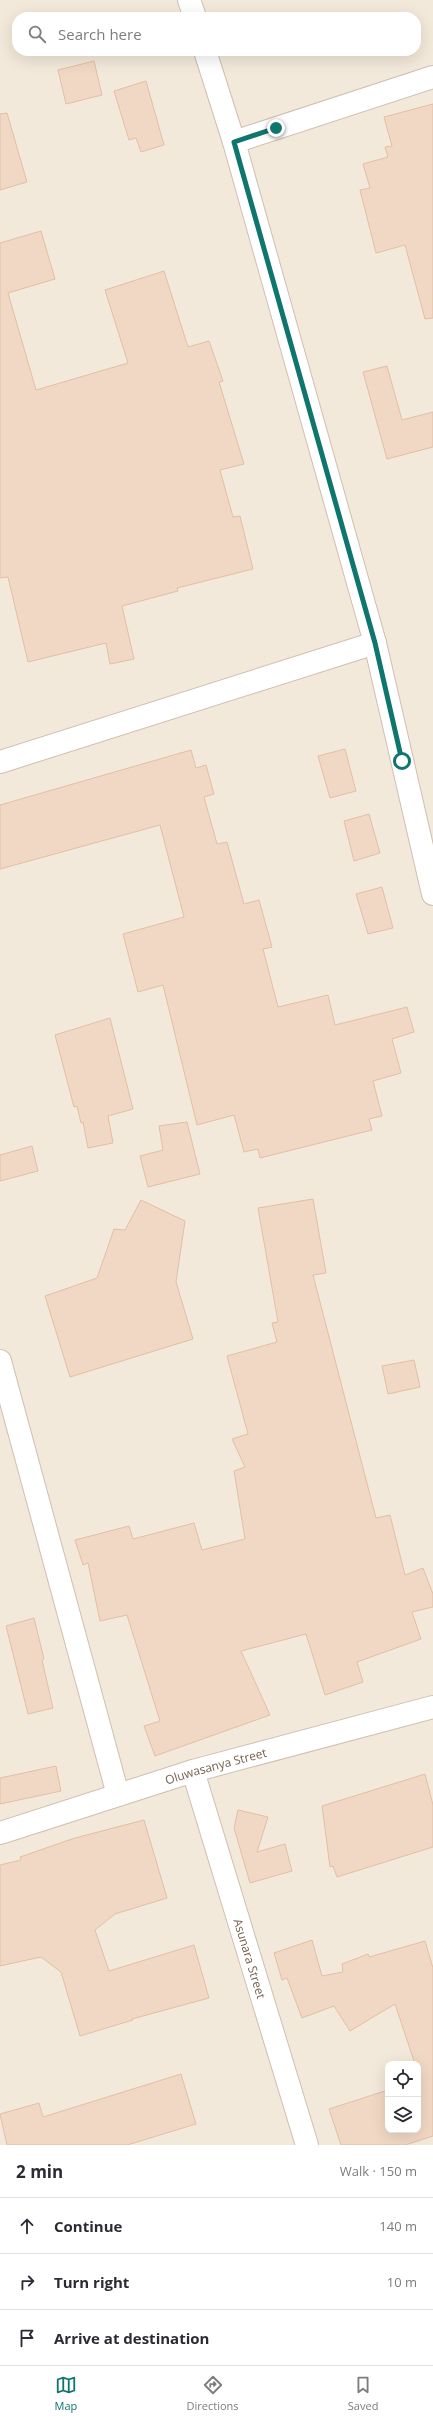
<!DOCTYPE html>
<meta charset="utf-8">
<style>
body{margin:0;font-family:"Open Sans",sans-serif;background:#f7f7f7;color:#2b2b33}
.controls{position:absolute;right:12px;bottom:12px;display:grid;overflow:hidden;border-radius:8px;box-shadow:0 4px 16px #0002}
.controls button{width:36px;height:36px;display:grid;place-items:center;padding:0;border:0;border-bottom:1px solid #e1e1e2;background:#fff;color:#2b2b33;font:20px sans-serif}
.stop{position:absolute;width:12px;height:12px;margin:-9px;border:3px solid #0f766e;border-radius:50%;background:#fff}
.stop.end{background:#0f766e;border-color:#fff;box-shadow:0 1px 4px #0008}
.list{margin:0;padding:0;list-style:none}
h2{display:flex;justify-content:space-between;align-items:center;height:52px;margin:0;padding:0 16px;font-size:17px}
h2 small{font-size:13px;font-weight:400;color:#7c7c81}
.list li{display:grid;grid-template-columns:26px 1fr auto;gap:12px;align-items:center;box-sizing:border-box;height:56px;padding:0 16px;border-top:1px solid #e1e1e2}
.list b{display:block;font-size:15px;white-space:nowrap}
.list em{font-size:13px;font-style:normal;color:#7c7c81}
.icon{flex:none;width:22px;height:22px;fill:none;stroke:currentColor;stroke-width:2;stroke-linecap:round;stroke-linejoin:round}
.map{position:relative;flex:none;width:433px;height:2145px;overflow:hidden}
.search{position:absolute;background:#fff;box-shadow:0 4px 16px #0002;left:12px;right:12px;top:12px;height:44px;display:flex;align-items:center;gap:10px;box-sizing:border-box;padding:0 14px;border-radius:16px;color:#7c7c81;font-size:15px}
.sheet{height:220px;background:#fff}
nav{display:flex;justify-content:space-around;align-items:center;box-sizing:border-box;height:56px;border-top:1px solid #e1e1e2;background:#fff;font-size:11px;color:#7c7c81}
nav a{display:grid;justify-items:center;gap:2px}
nav .on{color:#0f766e}
.map>svg:first-child{display:block}
.residential{fill:#f3e9da;fill-rule:evenodd}
.building{fill:#f0d8c4;stroke:#e2bfa5}
.lines{fill:none;stroke-linecap:round;stroke-linejoin:round}
.minor-casing{stroke:#cebfb1;stroke-width:24}
.minor{stroke:#fff;stroke-width:22}
.route{stroke:#0f766e;stroke-width:5}
.labels{text-anchor:middle;dominant-baseline:central;stroke-width:3.5;stroke-linejoin:round;paint-order:stroke}
.street-label{font-size:12px;fill:#765f4f;stroke:#fefaf2}
</style>
<div class="map">
<svg width="433" height="2145" viewBox="0 0 433 2145">
<rect width="100%" height="100%" fill="#fcf6eb"/>
<!-- residential -->
<path class="residential" d="M0 0H433V2145H0ZM17 17H416V51H17ZM388 2064H418V2130H388Z"/>
<!-- building -->
<path class="building" d="M94 61 102 95 66 104 58 70Z
M146 81 164 145 141 152 136 138 129 140 114 91Z
M433 104V318L425 319 405 245 376 253 360 190 370 188 363 164 388 157 385 147 392 146 384 117Z
M7 113 27 182 0 190V114Z
M41 231 55 279 8 293 36 390 128 363 105 290 164 271 188 347 209 341 223 381 219 382 244 464 220 470 233 517 240 516 253 569 177 588 178 591 122 606 134 659 110 664 106 643 28 662 8 577 0 578V243Z
M387 366 402 420 433 412V447L387 459 363 372Z
M345 749 356 791 330 798 318 756Z
M191 750 196 768 206 765 214 794 204 797 217 844 227 842 244 904 259 900 272 947 263 949 278 1007 328 995 335 1025 407 1007 414 1032 392 1039 401 1073 373 1081 382 1116 369 1119 372 1130 260 1158 258 1149 244 1152 234 1115 197 1125 163 985 138 992 123 934 184 917 160 825 0 869V805Z
M369 814 380 853 354 861 344 821Z
M382 887 393 928 368 934 356 894Z
M110 1018 133 1109 108 1116 113 1143 88 1148 83 1122 81 1123 77 1106 74 1107 55 1035Z
M187 1122 200 1174 148 1187 140 1156 163 1150 159 1126Z
M32 1146 38 1171 0 1181V1155Z
M313 1199 326 1273 313 1275 376 1518 390 1515 405 1575 423 1568 433 1594V1607L412 1612 421 1639 357 1662 363 1682 325 1695 306 1634 241 1651 270 1715 155 1756 144 1726 160 1721 127 1615 100 1621 88 1563 83 1565 75 1540 129 1526 133 1539 194 1523 202 1550 245 1539 234 1471 245 1467 232 1439 248 1434 227 1356 277 1342 272 1323 278 1322 258 1208Z
M141 1200 185 1221 176 1282 193 1339 70 1377 45 1296 97 1278 114 1229 125 1230Z
M414 1360 420 1387 388 1394 382 1366Z
M34 1618 44 1659 42 1660 53 1708 28 1714 6 1626Z
M56 1766 61 1791 0 1804V1778Z
M425 1774 433 1805V1847L337 1877 333 1866 330 1867 322 1806Z
M238 1810 268 1817 257 1852 285 1844 292 1871 250 1883 234 1828Z
M144 1820 167 1898 115 1914 95 1930 109 1971 194 1945 209 1998 132 2019 133 2020 80 2036 61 1972 41 1957 0 1966V1865L21 1860 20 1857 75 1838Z
M312 1940 322 1976 343 1972 342 1964 368 1954 369 1957 425 1941 433 1968V2136L405 2145H341L329 2109 388 2090V2130H418V2081L420 2080 418 2064H415L395 2004 350 2031 334 2006 302 2018 287 1978 282 1980 274 1953Z
M181 2074 196 2124 127 2145H7L0 2114 39 2103 43 2117Z"/>
<g class="lines">
<!-- minor casing -->
<g class="minor-casing">
<g id="minor">
<path d="M189 0 195 17"/>
<path d="M205 51 234 142 375 643 433 894"/>
<path d="M234 142 433 77"/>
<path d="M0 762 375 643"/>
<path d="M0 1361 118 1795"/>
<path id="s1" d="M193 1771 307 2145"/>
<path id="s2" d="M0 1833 193 1771 433 1707"/>
</g>
</g>
<!-- minor -->
<use href="#minor" class="minor"/>
</g>
<g class="lines">
<!-- route -->
<path class="route" d="M276 128 234 142 375 643 402 761"/>
</g>
<g class="labels">
<!-- street labels -->
<g class="street-label">
<text stroke="none"><textPath href="#s2" startOffset="226">Oluwasanya Street</textPath></text>
<text stroke="none"><textPath href="#s1" startOffset="196">Asunara Street</textPath></text>
</g>
</g>
</svg>
<div class="controls">
<button><svg class="icon" aria-label="locate" viewBox="0 0 24 24"><circle cx="12" cy="12" r="6"/><path d="M12 2v4M12 18v4M2 12h4M18 12h4"/></svg></button>
<button><svg class="icon" aria-label="layers" viewBox="0 0 24 24"><path d="M12 4l9 5-9 5-9-5zM3 14l9 5 9-5"/></svg></button>
</div>
<div class="stop" style="left:402px;top:761px"></div>
<div class="stop end" style="left:276px;top:128px"></div>
<div class="search"><svg class="icon" aria-label="search" viewBox="0 0 24 24"><circle cx="10" cy="10" r="6"/><path d="M15 15l6 6"/></svg>Search here</div>
</div>
<section class="sheet">
<h2>2 min<small>Walk · 150 m</small></h2>
<ul class="list">
<li><svg class="icon" aria-label="ahead" viewBox="0 0 24 24"><path d="M12 20V5M6 11l6-6 6 6"/></svg><div><b>Continue</b></div><em>140 m</em></li>
<li><svg class="icon" aria-label="right" viewBox="0 0 24 24"><path d="M7 20v-9h11M14 6l5 5-5 5"/></svg><div><b>Turn right</b></div><em>10 m</em></li>
<li><svg class="icon" aria-label="arrive" viewBox="0 0 24 24"><path d="M6 21V4h12l-3 4 3 4H6"/></svg><div><b>Arrive at destination</b></div></li>
</ul>
</section>
<nav>
<a class="on"><svg class="icon" aria-label="map" viewBox="0 0 24 24"><path d="M3 6l6-2 6 2 6-2v14l-6 2-6-2-6 2zM9 4v14M15 6v14"/></svg>Map</a>
<a><svg class="icon" aria-label="directions" viewBox="0 0 24 24"><path d="M12 3l9 9-9 9-9-9zM9 14v-3h6M13 9l2 2-2 2"/></svg>Directions</a>
<a><svg class="icon" aria-label="saved" viewBox="0 0 24 24"><path d="M7 4h10v16l-5-4-5 4z"/></svg>Saved</a>
</nav>
